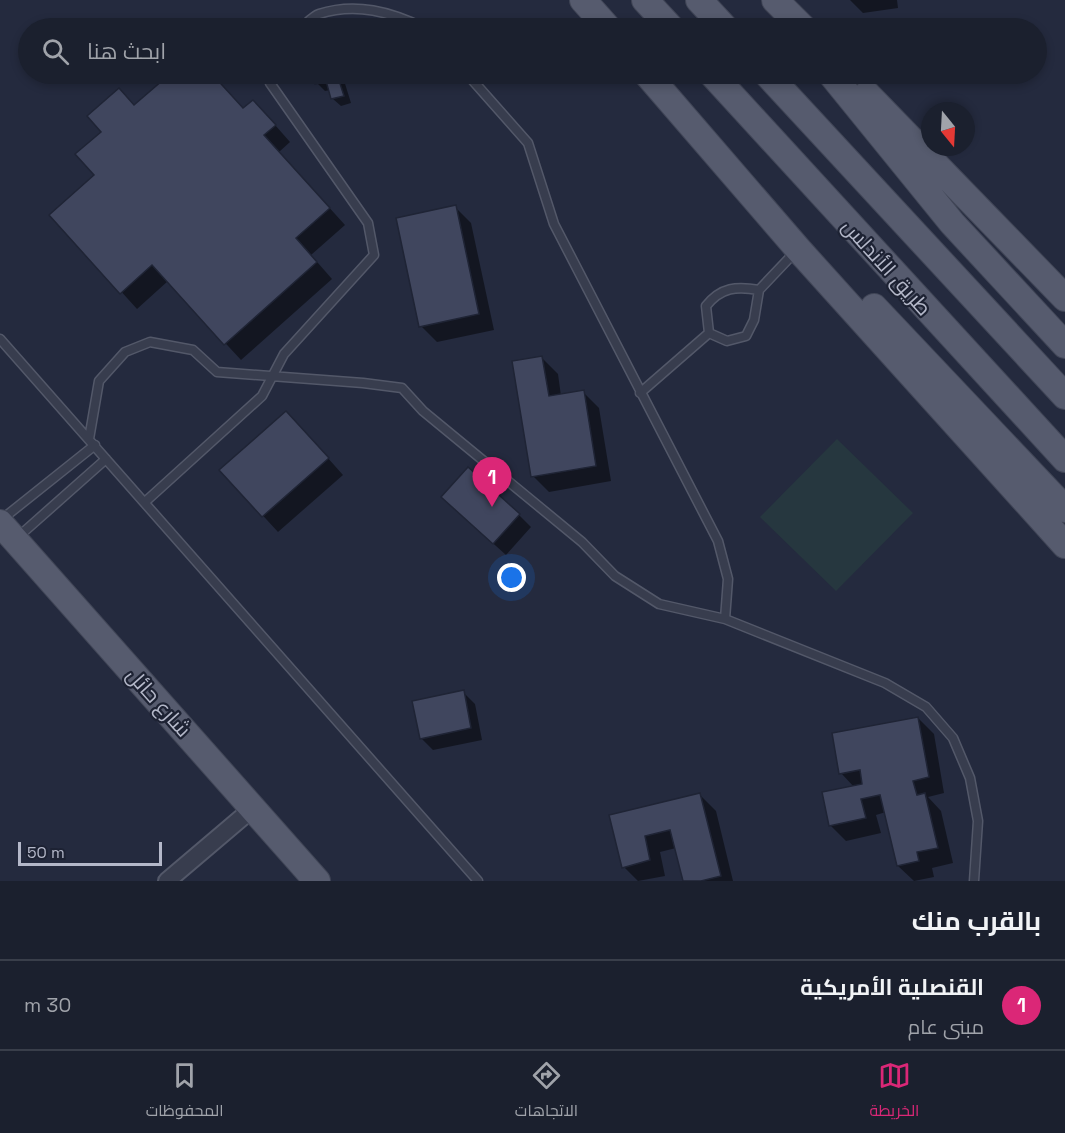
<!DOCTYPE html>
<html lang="ar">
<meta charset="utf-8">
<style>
body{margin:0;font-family:"Space Grotesk",Cairo,sans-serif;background:#282d3a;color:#f1f3f6;direction:rtl}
.compass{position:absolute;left:921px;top:102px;width:54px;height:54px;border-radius:50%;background:#1b202e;box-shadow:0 3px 9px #0003;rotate:162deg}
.scale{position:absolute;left:18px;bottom:15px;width:144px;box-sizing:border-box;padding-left:6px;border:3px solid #b4b8c9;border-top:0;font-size:16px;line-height:21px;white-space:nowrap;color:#b4b8c9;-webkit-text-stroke:4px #1d2233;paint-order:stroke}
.you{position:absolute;left:512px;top:578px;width:21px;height:21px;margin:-15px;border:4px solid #fff;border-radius:50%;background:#1a73e8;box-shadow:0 0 0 9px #1a73e833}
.badge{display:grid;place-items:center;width:39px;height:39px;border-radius:50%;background:#db2777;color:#fff;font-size:20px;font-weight:700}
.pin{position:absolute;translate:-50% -50px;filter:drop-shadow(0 2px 3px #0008)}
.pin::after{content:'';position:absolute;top:32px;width:21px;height:18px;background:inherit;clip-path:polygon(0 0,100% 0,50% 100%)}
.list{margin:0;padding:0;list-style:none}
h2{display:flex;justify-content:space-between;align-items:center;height:78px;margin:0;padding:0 24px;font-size:26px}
h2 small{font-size:20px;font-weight:400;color:#a0a3aa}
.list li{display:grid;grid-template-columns:39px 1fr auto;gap:18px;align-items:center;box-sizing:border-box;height:90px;padding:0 24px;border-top:2px solid #393e4a}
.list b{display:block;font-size:22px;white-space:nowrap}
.list p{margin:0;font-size:20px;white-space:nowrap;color:#a0a3aa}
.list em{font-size:20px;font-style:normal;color:#a0a3aa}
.icon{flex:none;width:33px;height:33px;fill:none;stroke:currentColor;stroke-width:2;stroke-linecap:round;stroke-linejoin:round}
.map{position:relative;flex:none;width:1065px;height:881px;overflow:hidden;direction:ltr}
.search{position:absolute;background:#1b202e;box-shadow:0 3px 9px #0003;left:18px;right:18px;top:18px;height:66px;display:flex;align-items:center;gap:15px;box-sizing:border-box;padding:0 21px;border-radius:33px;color:#a0a3aa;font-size:22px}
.sheet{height:168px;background:#1b202e}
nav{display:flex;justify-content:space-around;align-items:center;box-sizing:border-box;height:84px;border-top:2px solid #393e4a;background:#1b202e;font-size:16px;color:#a0a3aa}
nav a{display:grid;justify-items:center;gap:3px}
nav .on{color:#db2777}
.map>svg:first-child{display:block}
.green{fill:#26373f}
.shadow{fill:#0007}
.building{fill:#40465e;stroke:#1f2435;stroke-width:1.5}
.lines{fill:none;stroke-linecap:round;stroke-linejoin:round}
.service-casing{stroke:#535869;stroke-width:11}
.minor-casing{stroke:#535869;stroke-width:20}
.primary-casing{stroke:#414657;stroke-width:28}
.service{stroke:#383d4e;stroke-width:8}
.minor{stroke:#383d4e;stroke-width:16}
.primary{stroke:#565b6e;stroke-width:26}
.labels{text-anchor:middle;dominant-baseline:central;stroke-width:4.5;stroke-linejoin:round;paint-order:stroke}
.street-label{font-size:21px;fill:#b4b8c9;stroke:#1d2233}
</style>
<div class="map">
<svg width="1065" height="881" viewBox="0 0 1065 881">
<rect width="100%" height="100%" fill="#242a3e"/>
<!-- green -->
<path class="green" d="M837 439 913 513 836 591 760 517Z"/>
<!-- shadow -->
<path class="shadow" d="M850 0H897L898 8 863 13Z
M172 74H188L193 78 198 74H211L244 109 268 117 290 142 279 152 345 225 311 255 332 279 241 360 168 281 137 309 52 215 96 175 103 132 119 90 135 106Z
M314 74H342L351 103 341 106 333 99 330 90 325 91 317 83Z
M455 207 471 223 494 330 437 342 421 326Z
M542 358 558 374 561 396 583 392 599 408 611 481 549 492 533 476Z
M302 429 343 475 278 532 221 470Z
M455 509 519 515 531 527 506 555Z
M463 692 475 704 482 740 433 750 421 738Z
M918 718 934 734 944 793 928 797 941 811 953 863 932 868 934 877 914 881 898 866 886 812 876 815 881 833 846 841 830 825 854 787 841 773Z
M700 795 716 811 733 881H684L676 848 660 852 665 876 638 881 624 867 611 817Z"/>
<!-- building -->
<path class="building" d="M170 74H189L192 77 196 74H212L243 108 253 100 276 125 264 135 330 208 296 238 317 262 224 345 152 265 120 294 49 215 94 175 75 154 101 132 87 116 119 88 134 105Z
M312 74H337L344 96 331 99 326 81 315 84Z
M456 205 479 314 419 327 396 218Z
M542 356 549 396 584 390 596 466 531 477 512 361Z
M286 411 329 458 262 517 219 470Z
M468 467 520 514 493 544 441 497Z
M464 690 471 728 420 739 412 701Z
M918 717 929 777 913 781 917 795 925 793 938 848 917 852 919 861 897 866 880 795 861 799 866 818 829 826 822 792 862 784 860 770 839 774 832 733Z
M700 793 721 876 701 881H683L670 830 645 836 650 860 622 868 609 815Z"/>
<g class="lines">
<!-- service casing -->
<g class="service-casing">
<path id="service" d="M301 28C306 24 313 16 319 14 356 2 391 12 424 28
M467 74 528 143 554 224 718 541 728 579 725 619
M759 290 754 320 746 336 727 341 709 333 706 306C721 287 737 286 759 290L796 251
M0 339 478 881
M640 393 709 333
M89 439 99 381 125 352 150 342 193 350 217 372 363 383 402 388 423 411 582 542 615 576 659 604 725 619 885 683 926 707 953 738 970 778 978 821 974 881
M145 502 262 396 284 354 374 255 368 223 270 83 267 74
M1 520 95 445
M18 537 106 459"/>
</g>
<!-- minor casing -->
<g class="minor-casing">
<path id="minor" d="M167 881 253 808"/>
</g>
<!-- primary casing -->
<g class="primary-casing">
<path id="primary" d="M583 0 608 28
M645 0 671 28
M699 0 725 28
M775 0 803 28
M647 74 798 249 1065 545
M712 74 1065 459
M767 74 1065 396
M831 74 952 223 1065 345
M867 94 1065 298
M874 307 1065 509
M0 523 317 881"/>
</g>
<!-- service -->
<use href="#service" class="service"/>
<!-- minor -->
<use href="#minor" class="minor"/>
<!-- primary -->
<use href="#primary" class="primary"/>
</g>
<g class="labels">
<!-- street labels -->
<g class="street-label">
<text transform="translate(887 267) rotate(48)">طريق الأندلس</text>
<text transform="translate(159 702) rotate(48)">شارع حائل</text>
</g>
</g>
</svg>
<svg class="compass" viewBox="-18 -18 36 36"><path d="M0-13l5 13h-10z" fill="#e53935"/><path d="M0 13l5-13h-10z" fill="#a0a3aa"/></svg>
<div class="scale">50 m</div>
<div class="you"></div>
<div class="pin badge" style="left:492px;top:507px">1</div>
<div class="search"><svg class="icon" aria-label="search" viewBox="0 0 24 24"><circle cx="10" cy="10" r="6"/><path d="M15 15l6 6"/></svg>ابحث هنا</div>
</div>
<section class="sheet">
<h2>بالقرب منك<small></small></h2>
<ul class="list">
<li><span class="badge">1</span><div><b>القنصلية الأمريكية</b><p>مبنى عام</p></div><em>30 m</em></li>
</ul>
</section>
<nav>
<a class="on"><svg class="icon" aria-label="map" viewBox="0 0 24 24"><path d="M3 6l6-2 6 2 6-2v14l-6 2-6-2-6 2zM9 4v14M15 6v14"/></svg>الخريطة</a>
<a><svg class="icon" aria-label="directions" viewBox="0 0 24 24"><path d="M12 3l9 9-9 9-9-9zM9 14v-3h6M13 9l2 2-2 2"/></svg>الاتجاهات</a>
<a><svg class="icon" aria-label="saved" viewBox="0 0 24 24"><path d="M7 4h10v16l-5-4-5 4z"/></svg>المحفوظات</a>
</nav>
